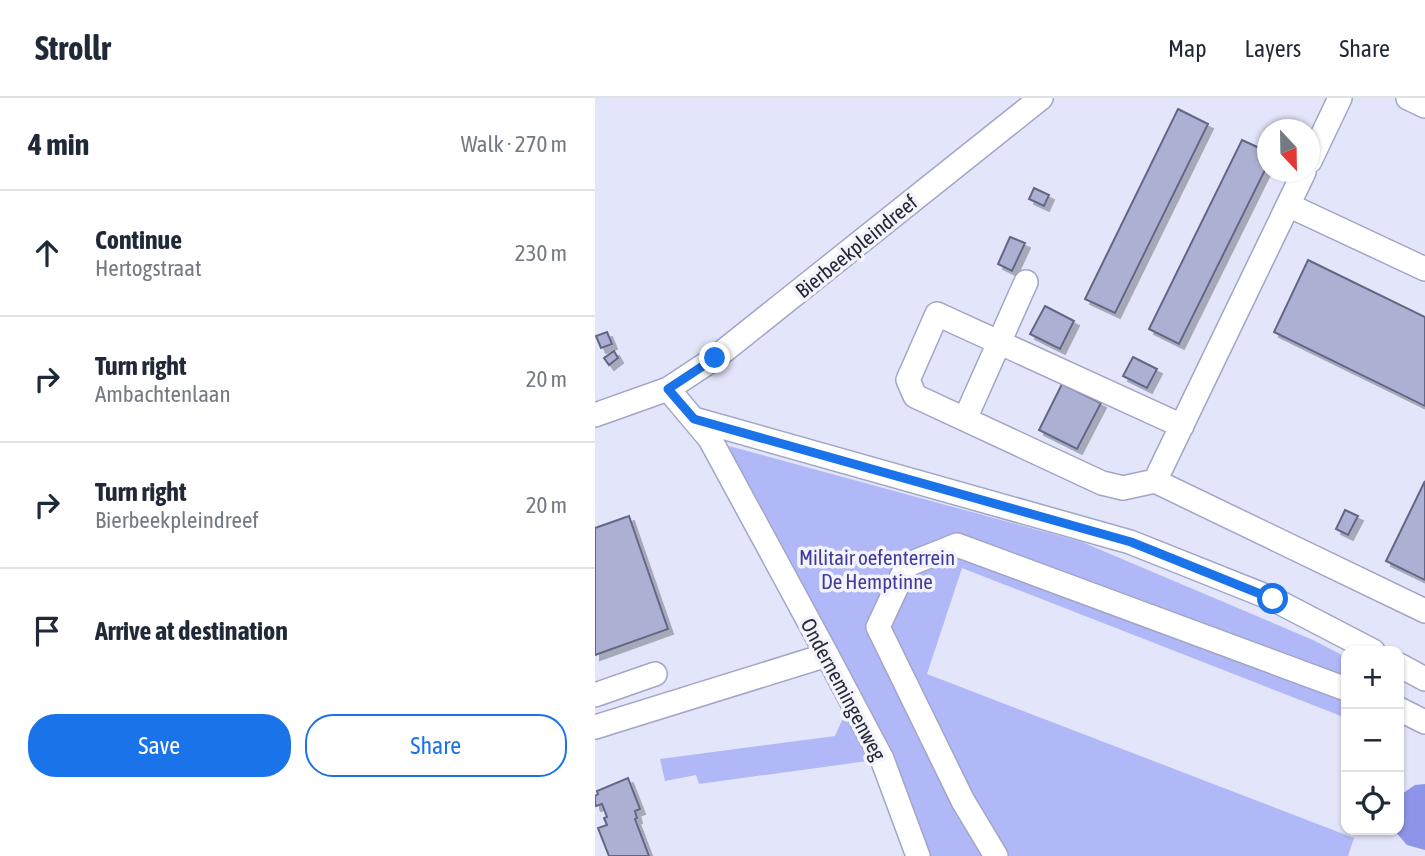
<!DOCTYPE html>
<meta charset="utf-8">
<style>
body{margin:0;font-family:"Asap Condensed",sans-serif;background:#f2f2f3;color:#1f2937}
.controls{position:absolute;right:21px;bottom:21px;display:grid;overflow:hidden;border-radius:14px;box-shadow:0 2px 5px #0004}
.controls button{width:63px;height:63px;display:grid;place-items:center;padding:0;border:0;border-bottom:2px solid #e0e1e3;background:#fff;color:#1f2937;font:35px sans-serif}
.compass{position:absolute;left:662px;top:21px;width:63px;height:63px;border-radius:50%;background:#fff;box-shadow:0 2px 5px #0004;rotate:158deg}
.stop{position:absolute;width:21px;height:21px;margin:-16px;border:5px solid #1a73e8;border-radius:50%;background:#fff}
.stop.end{background:#1a73e8;border-color:#fff;box-shadow:0 2px 7px #0008}
.list{margin:0;padding:0;list-style:none}
h2{display:flex;justify-content:space-between;align-items:center;height:91px;margin:0;padding:0 28px;font-size:30px}
h2 small{font-size:23px;font-weight:400;color:#747a83}
.list li{display:grid;grid-template-columns:46px 1fr auto;gap:21px;align-items:center;box-sizing:border-box;height:126px;padding:0 28px;border-top:2px solid #e0e1e3}
.list b{display:block;font-size:26px;white-space:nowrap}
.list p{margin:0;font-size:23px;white-space:nowrap;color:#747a83}
.list em{font-size:23px;font-style:normal;color:#747a83}
.actions{display:flex;gap:14px;padding:21px 28px}
.actions a{flex:1;padding:16px 0;border:2px solid #1a73e8;border-radius:28px;text-align:center;font-size:24px;color:#1a73e8}
.actions .main{background:#1a73e8;color:#fff}
.icon{flex:none;width:38px;height:38px;fill:none;stroke:currentColor;stroke-width:2;stroke-linecap:round;stroke-linejoin:round}
.map{position:relative;flex:none;width:830px;height:758px;overflow:hidden}
header{display:flex;align-items:center;gap:42px;box-sizing:border-box;height:98px;padding:0 35px;background:#fff;border-bottom:2px solid #e0e1e3}
header strong{font-size:33px}
nav{display:flex;gap:38px;margin-inline-start:auto;font-size:24px}
main{display:flex}
aside{flex:1;background:#fff}
.map>svg:first-child{display:block}
.green{fill:#b1b8f8}
.water{fill:#8e94e7}
.building{fill:#acb0d2;stroke:#636685;stroke-width:2;filter:url(#shadow)}
.lines{fill:none;stroke-linecap:round;stroke-linejoin:round}
.minor-casing{stroke:#a1a6c7;stroke-width:26}
.minor{stroke:#fff;stroke-width:23}
.route{stroke:#1a73e8;stroke-width:9}
.labels{text-anchor:middle;dominant-baseline:central;stroke-width:7;stroke-linejoin:round;paint-order:stroke}
.street-label{font-size:21px;fill:#272835;stroke:#f3f4fb}
.park-label{font-size:21px;fill:#3f3b9a;stroke:#f3f4fb}
</style>
<header>
<strong>Strollr</strong>
<nav><a>Map</a><a>Layers</a><a>Share</a></nav>
</header>
<main>
<aside>
<h2>4 min<small>Walk · 270 m</small></h2>
<ul class="list">
<li><svg class="icon" aria-label="ahead" viewBox="0 0 24 24"><path d="M12 20V5M6 11l6-6 6 6"/></svg><div><b>Continue</b><p>Hertogstraat</p></div><em>230 m</em></li>
<li><svg class="icon" aria-label="right" viewBox="0 0 24 24"><path d="M7 20v-9h11M14 6l5 5-5 5"/></svg><div><b>Turn right</b><p>Ambachtenlaan</p></div><em>20 m</em></li>
<li><svg class="icon" aria-label="right" viewBox="0 0 24 24"><path d="M7 20v-9h11M14 6l5 5-5 5"/></svg><div><b>Turn right</b><p>Bierbeekpleindreef</p></div><em>20 m</em></li>
<li><svg class="icon" aria-label="arrive" viewBox="0 0 24 24"><path d="M6 21V4h12l-3 4 3 4H6"/></svg><div><b>Arrive at destination</b></div></li>
</ul>
<div class="actions"><a class="main">Save</a><a>Share</a></div>
</aside>
<div class="map">
<svg width="830" height="758" viewBox="0 0 830 758">
<defs>
<filter id="shadow"><feDropShadow dx="5" dy="5" stdDeviation="0" flood-color="#0004"/></filter>
</defs>
<rect width="100%" height="100%" fill="#e3e6fb"/>
<!-- green -->
<path class="green" d="M134 348 487 444 718 542 751 559V620L367 470 332 576 759 740 753 758H333L287 661 104 686 101 677 70 683 65 661 240 638 256 602 157 404Z"/>
<!-- water -->
<path class="water" d="M830 686V752L812 747 799 732H804V698L820 687Z"/>
<!-- building -->
<path class="building" d="M583 11 613 26 520 215 490 201Z
M647 42 673 54V66L584 246 554 231Z
M439 90 454 97 449 108 434 101Z
M415 139 430 145 417 173 403 166Z
M713 162 830 219V308L679 234Z
M450 208 479 223 465 251 435 236Z
M12 234 17 246 6 250 1 238Z
M19 253 23 260 14 267 9 260Z
M538 259 562 271 552 290 528 278Z
M467 286 506 305 482 351 444 332Z
M830 383V482L791 463Z
M750 412 763 418 753 437 741 431Z
M34 418 73 531 0 557V430Z
M33 680 45 711 40 713 42 720 40 721 54 758H14L3 730 12 727 9 720 12 719 7 706 1 708 0 706V698L3 696 2 693Z"/>
<g class="lines">
<!-- minor casing -->
<g class="minor-casing">
<path id="minor" d="M813 0 830 8
M715 63 745 0
M709 74 560 383 830 513
M693 107 830 171
M73 291 115 341 232 557 287 661 323 758
M0 317 73 291 120 260 446 0
M99 321 535 444 678 501 778 553
M370 321 431 184
M560 383 528 390 507 385 320 298 313 282 342 216 587 328
M804 567 830 581
M0 597 60 576
M804 611 830 624
M0 629 232 557
M401 758 368 703 283 529 312 467 362 447 751 591"/>
</g>
<!-- minor -->
<use href="#minor" class="minor"/>
</g>
<g class="lines">
<!-- route -->
<path class="route" d="M120 260 73 291 99 321 536 444 678 501"/>
</g>
<g class="labels">
<!-- street labels -->
<g class="street-label">
<text transform="translate(261 148) rotate(-39)">Bierbeekpleindreef</text>
<text transform="translate(249 591) rotate(62)">Ondernemingenweg</text>
</g>
<!-- park labels -->
<g class="park-label">
<text x="282" y="459">Militair oefenterrein<tspan x="282" dy="24">De Hemptinne</tspan></text>
</g>
</g>
</svg>
<div class="controls">
<button>+</button>
<button>−</button>
<button><svg class="icon" aria-label="locate" viewBox="0 0 24 24"><circle cx="12" cy="12" r="6"/><path d="M12 2v4M12 18v4M2 12h4M18 12h4"/></svg></button>
</div>
<svg class="compass" viewBox="-18 -18 36 36"><path d="M0-13l5 13h-10z" fill="#e53935"/><path d="M0 13l5-13h-10z" fill="#747a83"/></svg>
<div class="stop" style="left:678px;top:501px"></div>
<div class="stop end" style="left:120px;top:260px"></div>
</div>
</main>
